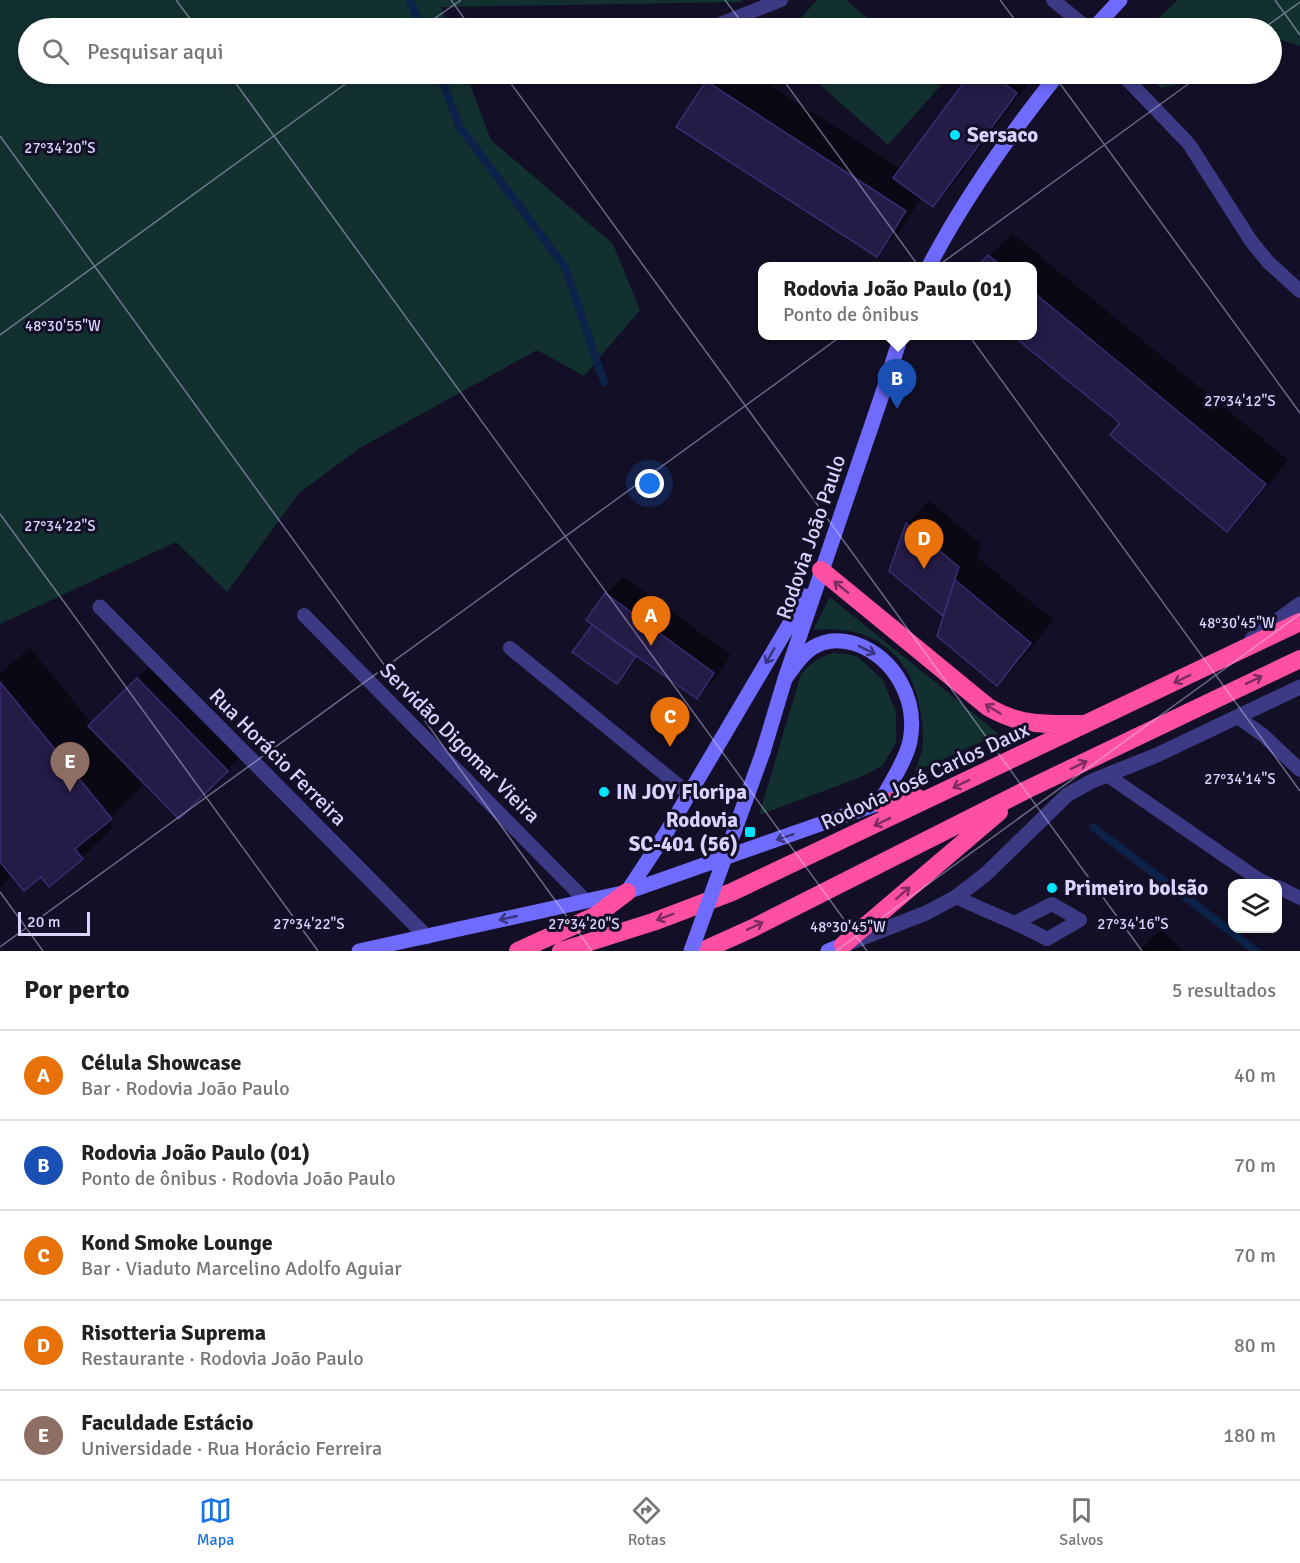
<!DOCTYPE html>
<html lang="pt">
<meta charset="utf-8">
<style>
body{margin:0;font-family:Signika,sans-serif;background:#f6f6f6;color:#222}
.controls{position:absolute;right:18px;bottom:18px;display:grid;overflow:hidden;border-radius:12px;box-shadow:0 3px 9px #0003}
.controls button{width:54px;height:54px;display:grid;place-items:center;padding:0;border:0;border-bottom:2px solid #e0e0e0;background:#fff;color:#222;font:30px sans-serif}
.scale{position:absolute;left:18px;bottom:15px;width:72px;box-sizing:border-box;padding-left:6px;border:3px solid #d9d4ff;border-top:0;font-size:16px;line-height:21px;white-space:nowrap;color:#d9d4ff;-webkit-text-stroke:4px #130f26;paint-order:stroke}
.you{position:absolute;left:650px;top:484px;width:21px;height:21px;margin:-15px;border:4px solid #fff;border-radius:50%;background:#1a73e8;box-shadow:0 0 0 9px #1a73e833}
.badge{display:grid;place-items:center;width:39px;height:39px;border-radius:50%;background:#1a73e8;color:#fff;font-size:20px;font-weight:700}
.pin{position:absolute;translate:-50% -50px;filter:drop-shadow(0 2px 3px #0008)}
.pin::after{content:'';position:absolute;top:32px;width:21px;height:18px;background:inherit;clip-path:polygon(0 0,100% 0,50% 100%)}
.popup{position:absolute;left:758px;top:262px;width:279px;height:78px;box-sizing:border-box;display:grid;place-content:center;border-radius:12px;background:#fff;filter:drop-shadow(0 2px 4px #0005);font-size:20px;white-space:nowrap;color:#767676}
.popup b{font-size:22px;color:#222}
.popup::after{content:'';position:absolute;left:50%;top:100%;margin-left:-12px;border:12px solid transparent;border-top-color:#fff}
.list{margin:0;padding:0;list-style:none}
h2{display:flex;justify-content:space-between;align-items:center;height:78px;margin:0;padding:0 24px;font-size:26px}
h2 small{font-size:20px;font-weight:400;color:#767676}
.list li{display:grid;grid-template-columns:39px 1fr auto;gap:18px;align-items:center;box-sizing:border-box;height:90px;padding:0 24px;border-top:2px solid #e0e0e0}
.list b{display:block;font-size:22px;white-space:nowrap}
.list p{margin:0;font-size:20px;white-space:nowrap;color:#767676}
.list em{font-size:20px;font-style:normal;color:#767676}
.icon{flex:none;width:33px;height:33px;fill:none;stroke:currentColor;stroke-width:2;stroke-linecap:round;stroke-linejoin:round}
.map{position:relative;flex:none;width:1300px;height:951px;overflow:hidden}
.search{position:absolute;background:#fff;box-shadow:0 3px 9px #0003;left:18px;right:18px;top:18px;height:66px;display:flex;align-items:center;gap:15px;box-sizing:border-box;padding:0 21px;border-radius:33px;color:#767676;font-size:22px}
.sheet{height:528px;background:#fff}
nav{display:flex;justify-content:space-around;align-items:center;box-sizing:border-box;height:84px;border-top:2px solid #e0e0e0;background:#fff;font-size:16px;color:#767676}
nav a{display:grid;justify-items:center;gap:3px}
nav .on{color:#1a73e8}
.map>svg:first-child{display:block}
.green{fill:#12302f}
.shadow{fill:#0007}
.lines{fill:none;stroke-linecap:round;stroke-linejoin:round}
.stream{stroke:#0c2248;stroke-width:8}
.building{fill:#241b47;stroke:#3b2d73;stroke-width:1.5}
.lane{stroke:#3d3a85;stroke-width:14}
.street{stroke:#3d3a85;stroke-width:15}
.secondary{stroke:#6f6bff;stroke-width:15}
.highway{stroke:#ff4fa3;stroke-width:18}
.secondary-bridge{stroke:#6f6bff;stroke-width:15}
.oneway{stroke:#7d2c5e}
.oneway2{stroke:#38347d}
.ticks{fill:none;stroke:#d9d4ff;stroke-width:1.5;stroke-opacity:0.45}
.poi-dot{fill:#00e5ff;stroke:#130f26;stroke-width:2}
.labels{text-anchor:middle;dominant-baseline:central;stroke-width:6;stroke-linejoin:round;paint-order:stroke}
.poi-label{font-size:21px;font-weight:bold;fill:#d9d4ff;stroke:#130f26;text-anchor:start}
.street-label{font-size:21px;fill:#d9d4ff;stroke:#130f26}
.ticks-label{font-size:15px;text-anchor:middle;fill:#d9d4ff;stroke:#130f26;stroke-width:6;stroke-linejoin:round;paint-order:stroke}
</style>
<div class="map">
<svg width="1300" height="951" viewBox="0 0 1300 951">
<rect width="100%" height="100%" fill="#130f26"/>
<!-- green -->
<path class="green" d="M0 0H743L741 2 441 7 449 28H28V74H466L491 140 613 244 640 310 584 376 537 350 360 448 299 493 227 592 176 542 0 624Z
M817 0H846L879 28H792Z
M1178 0H1300V46L1272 37V28H1242L1216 20 1212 28H1148Z
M808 74H930L942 84 888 145Z
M1144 74H1191L1188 82 1161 88Z
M830 597 999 734 914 772C926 748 924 734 920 709 910 651 870 624 813 630Z
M833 653 847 654 858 657 883 680 896 712V743L883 765 861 777 759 815 801 674C811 663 819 657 833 653Z"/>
<!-- shadow -->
<path class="shadow" d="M715 74H752L901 169 972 74H1031L1034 75 950 188 932 205 922 197 899 232 876 255 707 82Z
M1012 233 1288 460 1250 507 1227 530 1122 423 1015 336H1032V266H980Z
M930 501 981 544 977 557 1053 620 1020 662 997 684 945 615 891 570 907 523Z
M624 577 731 655 714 680 696 697 639 656 628 671 617 682 593 626 595 624 588 619 606 594Z
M30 648 92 724 160 656 250 747 179 817 128 764 126 766 142 786 109 820 114 826 82 858 41 874 13 875 0 888V673Z
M1161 929 1184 951H1138Z"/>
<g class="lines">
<!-- stream -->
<path class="stream" d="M409 0 423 28
M440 74 459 126 565 267 604 382
M1093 827 1256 951"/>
</g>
<!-- building -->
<path class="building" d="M970 74H991L1017 93 933 207 893 178Z
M706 81 906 211 877 257 676 127Z
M988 255 1002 266H978Z
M1032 291 1266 484 1227 532 1110 435 1120 423 1013 336H1032Z
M906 523 959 567 943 616 889 571Z
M955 580 1031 643 997 686 937 636Z
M605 593 714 673 697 699 586 620Z
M592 625 636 657 617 684 572 652Z
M137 678 228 771 179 819 88 726Z
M0 682 112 819 75 849 83 859 49 887 41 877 24 891 0 862Z"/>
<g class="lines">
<!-- lane -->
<path class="lane" d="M1053 0 1087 28
M624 28H643
M696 28H710L781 0
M1122 74 1189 144 1251 241 1268 262 1300 291
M304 615 586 901
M510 648 689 794
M1239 718 1263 735 1300 770
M1107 775 1258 879 1269 884
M1278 887 1300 898
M956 897C987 912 1018 923 1047 939L1080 920 1052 904 1016 922"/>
<!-- street -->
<path class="street" d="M100 607 427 937
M1252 639 1300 604
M849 943 926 913 956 897 986 874 1067 795 1092 781 1157 755 1300 687"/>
<!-- secondary -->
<path class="secondary" d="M1094 28 1120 0
M929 266C965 197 1010 134 1058 74
M763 752 785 679 884 389 901 336
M627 892 666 833 806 596
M359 951 627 892 880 803C889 785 906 761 910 741 918 700 895 658 856 644 841 639 826 639 812 648 800 656 793 668 785 679
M828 951 843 945"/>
<!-- highway -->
<path class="highway" d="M821 570 988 707C1022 727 1047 724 1085 724
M880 803 918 798
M843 945 999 812
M518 951 595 916 627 892
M561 951 653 922 732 892 1300 622
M702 951 753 928 1026 790 1300 659"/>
<!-- secondary-bridge -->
<path class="secondary-bridge" d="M691 951 763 752"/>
</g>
<!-- one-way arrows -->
<defs><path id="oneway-shaft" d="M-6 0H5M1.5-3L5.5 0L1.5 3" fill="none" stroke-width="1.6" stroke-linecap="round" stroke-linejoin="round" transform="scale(1.5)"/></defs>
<g class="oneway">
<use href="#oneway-shaft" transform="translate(841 587) rotate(-141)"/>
<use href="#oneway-shaft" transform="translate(1182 679) rotate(154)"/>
<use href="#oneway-shaft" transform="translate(1254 680) rotate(-26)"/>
<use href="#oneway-shaft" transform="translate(993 709) rotate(-148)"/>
<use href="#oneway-shaft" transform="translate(1079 765) rotate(-26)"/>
<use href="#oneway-shaft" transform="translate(961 784) rotate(155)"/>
<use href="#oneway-shaft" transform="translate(882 822) rotate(154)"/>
<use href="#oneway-shaft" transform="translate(903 893) rotate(-41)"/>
<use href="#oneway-shaft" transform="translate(665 917) rotate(159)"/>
<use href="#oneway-shaft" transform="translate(755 926) rotate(-26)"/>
</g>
<g class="oneway2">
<use href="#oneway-shaft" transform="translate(867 650) rotate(26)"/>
<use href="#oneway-shaft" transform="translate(770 656) rotate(120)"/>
<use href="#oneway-shaft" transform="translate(785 837) rotate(161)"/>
<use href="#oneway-shaft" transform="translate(508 918) rotate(167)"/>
</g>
<!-- ticks -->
<path class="ticks" d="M176 0 197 28M451 0 471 28M725 0 746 28M1000 0 1021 28M1275 0 1300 35M421 28 461 0M1264 28 1300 2M229 74 867 951M504 74 1142 951M779 74 1300 791M1053 74 1300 413M0 136 592 951M0 335 359 74M0 514 318 951M0 892 43 951M0 947 1202 74M836 951 1300 614"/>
<!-- markers -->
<g class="poi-dot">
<circle cx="955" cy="135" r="6"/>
<circle cx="604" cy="792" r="6"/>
<rect x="744" y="826" width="12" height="12" rx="3"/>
<circle cx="1052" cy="888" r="6"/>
</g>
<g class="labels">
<!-- poi labels -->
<g class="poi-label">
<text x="967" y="135">Sersaco</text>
<text x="616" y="792">IN JOY Floripa</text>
<text x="738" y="820" text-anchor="end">Rodovia<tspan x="738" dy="24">SC-401 (56)</tspan></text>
<text x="1064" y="888">Primeiro bolsão</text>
</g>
<!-- street labels -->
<g class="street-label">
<text transform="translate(811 537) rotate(-71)">Rodovia João Paulo</text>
<text transform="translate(460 743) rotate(45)">Servidão Digomar Vieira</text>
<text transform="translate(278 757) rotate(45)">Rua Horácio Ferreira</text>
<text transform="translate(925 776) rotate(-25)">Rodovia José Carlos Daux</text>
</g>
</g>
<g class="ticks-label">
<text x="60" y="153">27°34'20"S</text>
<text x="63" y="331">48°30'55"W</text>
<text x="1240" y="406">27°34'12"S</text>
<text x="60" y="531">27°34'22"S</text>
<text x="1237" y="628">48°30'45"W</text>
<text x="1240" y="784">27°34'14"S</text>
<text x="309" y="929">27°34'22"S</text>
<text x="584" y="929">27°34'20"S</text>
<text x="1133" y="929">27°34'16"S</text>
<text x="848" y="932">48°30'45"W</text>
</g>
</svg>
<div class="controls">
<button><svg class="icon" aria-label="layers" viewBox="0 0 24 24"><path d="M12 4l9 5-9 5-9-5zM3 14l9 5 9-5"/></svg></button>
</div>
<div class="scale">20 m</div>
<div class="you"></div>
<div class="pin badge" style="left:651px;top:646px;background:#e8710a">A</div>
<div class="pin badge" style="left:897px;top:409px;background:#1a4fb4">B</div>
<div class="popup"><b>Rodovia João Paulo (01)</b>Ponto de ônibus</div>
<div class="pin badge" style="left:670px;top:747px;background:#e8710a">C</div>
<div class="pin badge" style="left:924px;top:569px;background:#e8710a">D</div>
<div class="pin badge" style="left:70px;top:792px;background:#8d6e63">E</div>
<div class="search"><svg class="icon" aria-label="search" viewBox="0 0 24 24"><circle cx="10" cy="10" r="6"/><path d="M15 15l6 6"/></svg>Pesquisar aqui</div>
</div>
<section class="sheet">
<h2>Por perto<small>5 resultados</small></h2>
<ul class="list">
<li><span class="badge" style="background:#e8710a">A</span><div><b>Célula Showcase</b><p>Bar · Rodovia João Paulo</p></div><em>40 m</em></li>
<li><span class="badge" style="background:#1a4fb4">B</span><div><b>Rodovia João Paulo (01)</b><p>Ponto de ônibus · Rodovia João Paulo</p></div><em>70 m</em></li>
<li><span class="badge" style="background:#e8710a">C</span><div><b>Kond Smoke Lounge</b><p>Bar · Viaduto Marcelino Adolfo Aguiar</p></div><em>70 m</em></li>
<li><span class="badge" style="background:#e8710a">D</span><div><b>Risotteria Suprema</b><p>Restaurante · Rodovia João Paulo</p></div><em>80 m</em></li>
<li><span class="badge" style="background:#8d6e63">E</span><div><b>Faculdade Estácio</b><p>Universidade · Rua Horácio Ferreira</p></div><em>180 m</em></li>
</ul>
</section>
<nav>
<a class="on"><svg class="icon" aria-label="map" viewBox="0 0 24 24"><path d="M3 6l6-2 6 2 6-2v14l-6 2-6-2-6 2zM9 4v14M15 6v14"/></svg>Mapa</a>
<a><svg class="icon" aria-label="directions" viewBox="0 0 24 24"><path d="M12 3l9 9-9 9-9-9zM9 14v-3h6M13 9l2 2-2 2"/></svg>Rotas</a>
<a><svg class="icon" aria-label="saved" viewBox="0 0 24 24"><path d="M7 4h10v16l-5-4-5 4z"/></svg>Salvos</a>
</nav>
